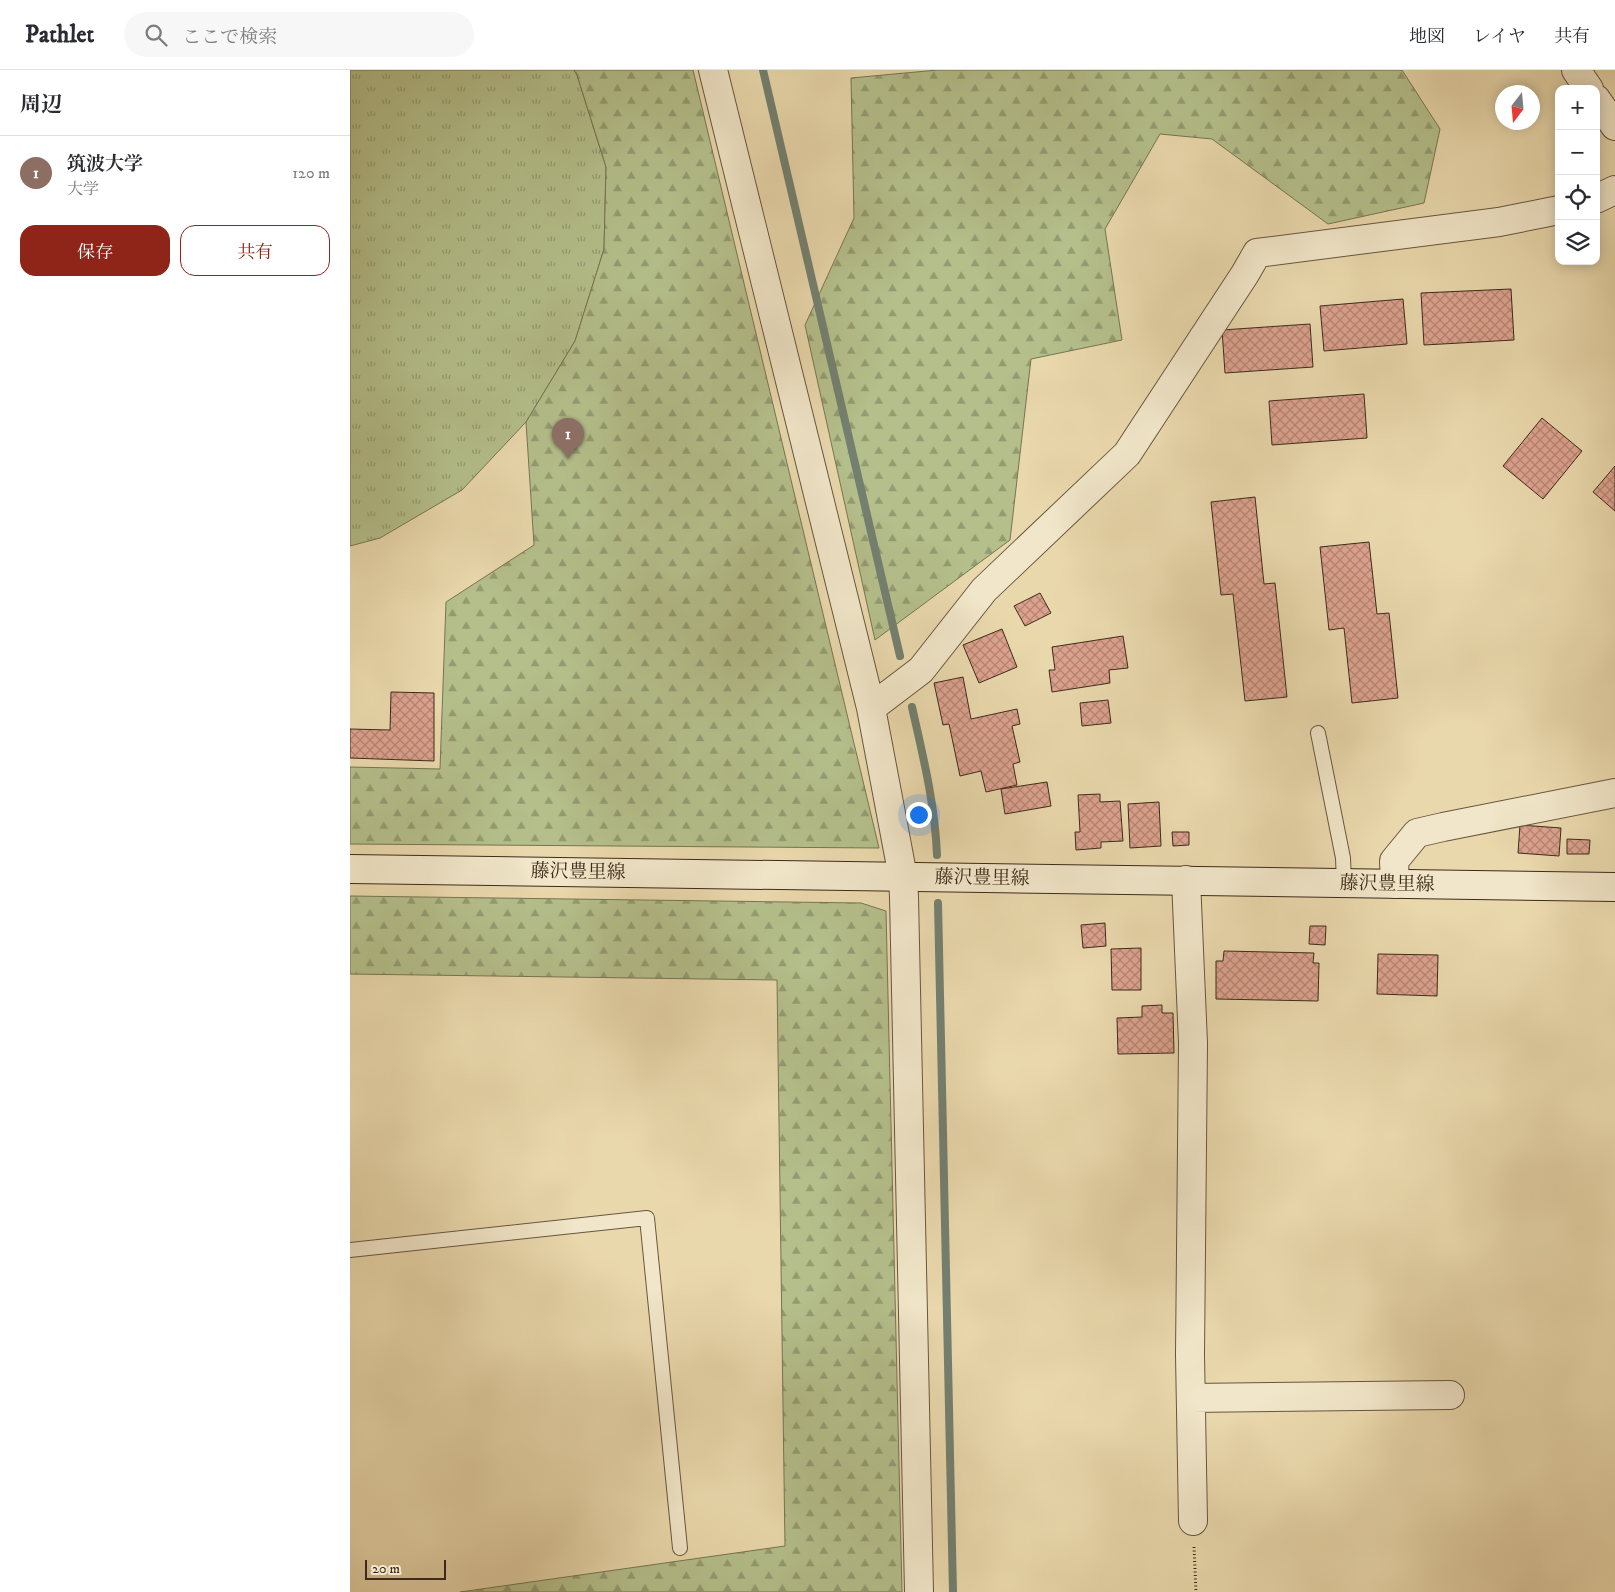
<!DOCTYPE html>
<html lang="ja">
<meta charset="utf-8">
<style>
body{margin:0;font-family:"IM FELL DW Pica","Noto Serif JP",serif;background:#f7f7f7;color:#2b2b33}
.controls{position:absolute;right:15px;top:15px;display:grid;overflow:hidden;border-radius:10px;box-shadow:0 2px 12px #0003}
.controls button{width:45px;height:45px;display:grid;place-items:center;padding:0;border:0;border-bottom:1px solid #e1e1e2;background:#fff;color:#2b2b33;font:25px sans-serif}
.compass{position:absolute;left:1145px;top:15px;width:45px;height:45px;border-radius:50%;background:#fff;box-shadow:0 2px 12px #0003;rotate:196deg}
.scale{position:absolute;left:15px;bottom:12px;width:81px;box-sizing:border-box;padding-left:5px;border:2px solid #3d2a1b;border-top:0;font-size:14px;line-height:18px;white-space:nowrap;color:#3d2a1b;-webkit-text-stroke:4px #f1e6c9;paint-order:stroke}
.you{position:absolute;left:568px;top:744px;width:18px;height:18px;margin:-12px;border:4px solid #fff;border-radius:50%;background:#1a73e8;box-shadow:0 0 0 8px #1a73e833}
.badge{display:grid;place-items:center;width:32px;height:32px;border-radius:50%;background:#8f2418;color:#fff;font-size:16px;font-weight:700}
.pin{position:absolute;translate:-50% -41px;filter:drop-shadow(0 1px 2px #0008)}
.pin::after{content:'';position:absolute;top:26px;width:18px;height:15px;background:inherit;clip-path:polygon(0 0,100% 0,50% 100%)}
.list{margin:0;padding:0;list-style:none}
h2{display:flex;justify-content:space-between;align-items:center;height:65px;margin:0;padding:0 20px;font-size:21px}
h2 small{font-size:16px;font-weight:400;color:#7c7c81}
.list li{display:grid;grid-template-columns:32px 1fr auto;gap:15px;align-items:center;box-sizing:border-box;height:75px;padding:0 20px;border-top:1px solid #e1e1e2}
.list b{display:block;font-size:19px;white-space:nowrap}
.list p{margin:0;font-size:16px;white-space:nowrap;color:#7c7c81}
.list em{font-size:16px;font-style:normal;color:#7c7c81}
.actions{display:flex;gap:10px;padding:15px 20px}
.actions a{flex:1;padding:11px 0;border:1px solid #8f2418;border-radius:15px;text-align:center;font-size:18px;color:#8f2418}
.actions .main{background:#8f2418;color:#fff}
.icon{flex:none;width:28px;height:28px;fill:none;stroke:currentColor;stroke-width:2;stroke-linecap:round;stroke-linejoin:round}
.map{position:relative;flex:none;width:1265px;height:1522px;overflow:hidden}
header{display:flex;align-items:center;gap:30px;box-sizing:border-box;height:70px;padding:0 25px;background:#fff;border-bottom:1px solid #e1e1e2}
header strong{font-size:24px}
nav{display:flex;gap:28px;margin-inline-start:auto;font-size:18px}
.search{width:350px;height:45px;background:#f7f7f7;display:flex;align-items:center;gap:12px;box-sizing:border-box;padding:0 18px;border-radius:28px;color:#7c7c81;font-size:19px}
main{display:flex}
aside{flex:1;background:#fff}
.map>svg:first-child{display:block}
.grass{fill:url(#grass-tufts);stroke:#787453}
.forest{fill:url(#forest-firs);stroke:#787453}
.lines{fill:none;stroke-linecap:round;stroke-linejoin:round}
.stream{stroke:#738070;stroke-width:8}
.building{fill:url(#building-cross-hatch);stroke:#3d2a1b}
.lane-casing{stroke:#68563f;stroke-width:16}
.street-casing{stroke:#68563f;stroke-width:30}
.secondary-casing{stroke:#3d2a1b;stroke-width:30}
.path{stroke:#3d2a1b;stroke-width:3;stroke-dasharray:1 2.5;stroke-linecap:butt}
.lane{stroke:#f1e6c9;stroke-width:14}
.street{stroke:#f1e6c9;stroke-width:28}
.secondary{stroke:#f1e6c9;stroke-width:28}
.labels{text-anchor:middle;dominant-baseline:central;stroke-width:4.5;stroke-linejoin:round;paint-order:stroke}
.street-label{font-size:19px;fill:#3d2a1b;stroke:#f1e6c9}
</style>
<header>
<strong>Pathlet</strong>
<div class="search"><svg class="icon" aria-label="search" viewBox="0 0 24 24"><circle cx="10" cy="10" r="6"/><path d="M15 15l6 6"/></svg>ここで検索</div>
<nav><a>地図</a><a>レイヤ</a><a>共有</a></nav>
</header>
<main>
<aside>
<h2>周辺<small></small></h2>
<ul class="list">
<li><span class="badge" style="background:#8d6e63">1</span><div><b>筑波大学</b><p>大学</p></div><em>120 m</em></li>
</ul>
<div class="actions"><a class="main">保存</a><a>共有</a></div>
</aside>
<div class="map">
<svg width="1265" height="1522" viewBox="0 0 1265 1522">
<defs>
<pattern id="grass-tufts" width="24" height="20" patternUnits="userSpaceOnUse" patternTransform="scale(1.25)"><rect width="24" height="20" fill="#b4bf8b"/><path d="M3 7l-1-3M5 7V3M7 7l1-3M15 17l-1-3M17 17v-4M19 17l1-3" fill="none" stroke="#949b71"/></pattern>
<pattern id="forest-firs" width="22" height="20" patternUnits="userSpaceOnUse" patternTransform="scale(1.25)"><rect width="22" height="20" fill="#b4bf8b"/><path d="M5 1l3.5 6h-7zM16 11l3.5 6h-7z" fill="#949b71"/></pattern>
<pattern id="building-cross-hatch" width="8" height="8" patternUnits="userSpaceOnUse" patternTransform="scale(1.25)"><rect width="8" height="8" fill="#dda28e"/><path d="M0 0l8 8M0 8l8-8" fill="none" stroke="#b48473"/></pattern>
</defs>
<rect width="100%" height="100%" fill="#e9d8ac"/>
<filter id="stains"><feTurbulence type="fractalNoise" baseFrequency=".004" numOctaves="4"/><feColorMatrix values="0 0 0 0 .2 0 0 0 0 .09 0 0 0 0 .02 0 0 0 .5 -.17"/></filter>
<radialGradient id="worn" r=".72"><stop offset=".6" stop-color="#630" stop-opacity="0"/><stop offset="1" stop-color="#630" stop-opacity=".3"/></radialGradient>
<!-- grass -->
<path class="grass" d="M0 0H224L227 5 256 97 254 179 225 271 176 352 112 420 30 468 0 476Z"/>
<!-- forest -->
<path class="forest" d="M224 0H343L529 778 0 774V697L90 699 96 532 184 475 176 352 225 271 254 179 256 97 227 5Z
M588 0H1052L1090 59 1074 133 978 154 862 69 810 64 755 159 772 270 681 289 660 470 525 570 455 255 504 148 501 8Z
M0 826 511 833 536 841 552 1522H110L435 1476 427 910 0 904Z"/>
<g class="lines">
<!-- stream -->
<path class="stream" d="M413 0 550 586
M562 637C573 686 585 734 587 785
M588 833 603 1522"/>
</g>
<!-- building -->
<path class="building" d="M1161 219 1164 270 1074 275 1071 223Z
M1053 229 1057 274 974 281 970 236Z
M960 254 963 297 875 303 872 260Z
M1014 324 1017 368 922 375 919 331Z
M1192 348 1232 381 1193 429 1153 396Z
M1265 396V441L1243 422Z
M905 427 914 514 925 513 937 627 895 631 883 524 871 525 861 432Z
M1019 472 1027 544 1039 543 1048 628 1002 633 994 558 979 560 970 477Z
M690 523 701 543 675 556 664 536Z
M652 559 667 597 629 613 613 575Z
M773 566 778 598 759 600 760 613 702 622 699 600H705L702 577Z
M613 607 621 649 667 639 670 654 662 656 670 692 663 694 667 715 636 722 631 701 610 706 599 654 593 655 584 613Z
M41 622 84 623V691L0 688V659L40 660Z
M758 630 761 653 732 656 730 633Z
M697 712 701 736 655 744 651 719Z
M750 724V732L770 731 773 771 751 772V778L726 780 725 762H730L728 725Z
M809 732 811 776 780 778 778 734Z
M1170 755 1211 758 1209 786 1168 783Z
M822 762H839V775L823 776Z
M1217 769 1240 770 1239 784H1217Z
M755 853 756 876 733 878 731 855Z
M960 856H976L975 875 959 874Z
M791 878V920H762L761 879Z
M874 881 964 883 963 893H969L968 931 866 929V891H873Z
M1028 884 1088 885 1087 926 1027 924Z
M812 935V943H823L824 983 768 984 767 948 792 947V936Z"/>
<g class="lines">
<!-- lane casing -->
<g class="lane-casing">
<path id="lane" d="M968 663 993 788 994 813
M0 1180 297 1148 330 1478"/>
</g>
<!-- street casing -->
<g class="street-casing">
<path id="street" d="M363 0 521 638 553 807 554 827 569 1522
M1226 0 1239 19
M1246 29 1265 56
M1246 129 1265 120
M521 638 571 600 634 520 777 384 895 204 907 183 1149 152 1209 140
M836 810 843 973 840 1285 843 1451
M1045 814 1044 791 1067 763 1093 757 1265 723
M841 1328 1100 1325"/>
</g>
<!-- secondary casing -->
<g class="secondary-casing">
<path id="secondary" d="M0 799 1265 817"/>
</g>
<!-- path -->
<path class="path" d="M844 1477 846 1522"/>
<!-- lane -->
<use href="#lane" class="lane"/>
<!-- street -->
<use href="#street" class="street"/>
<!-- secondary -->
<use href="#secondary" class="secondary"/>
</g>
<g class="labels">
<!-- street labels -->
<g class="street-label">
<text transform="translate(228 802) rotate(1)">藤沢豊里線</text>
<text transform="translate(632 808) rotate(1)">藤沢豊里線</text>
<text transform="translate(1037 814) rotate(1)">藤沢豊里線</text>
</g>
</g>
<rect width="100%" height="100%" filter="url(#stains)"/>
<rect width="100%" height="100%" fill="url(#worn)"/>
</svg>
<div class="controls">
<button>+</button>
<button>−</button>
<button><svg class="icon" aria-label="locate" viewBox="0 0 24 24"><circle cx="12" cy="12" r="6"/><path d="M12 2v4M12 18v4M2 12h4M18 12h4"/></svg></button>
<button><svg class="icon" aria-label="layers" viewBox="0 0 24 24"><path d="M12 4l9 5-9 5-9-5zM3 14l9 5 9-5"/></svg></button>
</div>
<svg class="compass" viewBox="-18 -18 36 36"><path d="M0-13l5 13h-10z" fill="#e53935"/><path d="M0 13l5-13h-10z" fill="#7c7c81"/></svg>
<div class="scale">20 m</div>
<div class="you"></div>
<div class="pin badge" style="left:218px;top:389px;background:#8d6e63">1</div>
</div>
</main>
